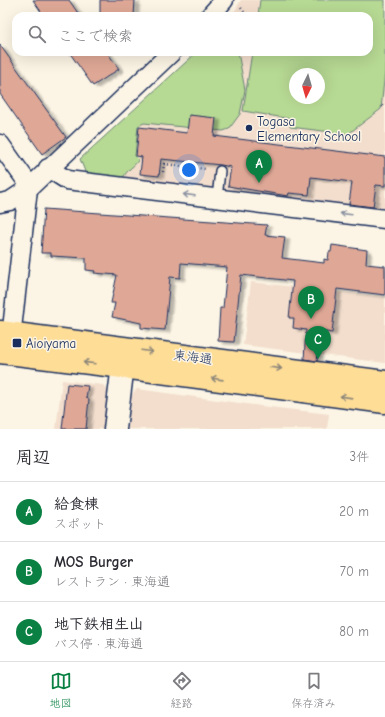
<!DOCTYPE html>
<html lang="ja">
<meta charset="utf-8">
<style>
body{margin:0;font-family:"Comic Neue","Klee One",sans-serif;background:#f2f2f3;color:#2b2b33}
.compass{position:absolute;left:289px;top:68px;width:36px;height:36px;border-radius:50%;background:#fff;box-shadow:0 4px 16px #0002;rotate:185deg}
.you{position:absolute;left:189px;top:170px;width:14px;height:14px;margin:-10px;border:3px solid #fff;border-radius:50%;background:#1a73e8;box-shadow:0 0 0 6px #1a73e833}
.badge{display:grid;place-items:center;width:26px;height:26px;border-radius:50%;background:#0b8043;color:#fff;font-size:13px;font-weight:700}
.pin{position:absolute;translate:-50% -33px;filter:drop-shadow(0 1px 2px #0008)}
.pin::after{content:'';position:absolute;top:21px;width:14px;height:12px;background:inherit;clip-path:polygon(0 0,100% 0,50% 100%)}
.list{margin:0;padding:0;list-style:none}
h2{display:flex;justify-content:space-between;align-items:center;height:52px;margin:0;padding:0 16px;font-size:17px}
h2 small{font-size:13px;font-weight:400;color:#7c7c81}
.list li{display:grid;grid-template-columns:26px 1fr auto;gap:12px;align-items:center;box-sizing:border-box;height:60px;padding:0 16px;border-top:1px solid #e1e1e2}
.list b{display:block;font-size:15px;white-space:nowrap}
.list p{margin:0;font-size:13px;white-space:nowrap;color:#7c7c81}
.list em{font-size:13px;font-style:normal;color:#7c7c81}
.icon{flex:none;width:22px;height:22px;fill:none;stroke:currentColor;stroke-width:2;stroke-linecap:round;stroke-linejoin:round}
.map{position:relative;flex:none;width:385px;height:429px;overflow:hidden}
.search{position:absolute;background:#fff;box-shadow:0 4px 16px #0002;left:12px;right:12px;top:12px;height:44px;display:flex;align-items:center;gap:10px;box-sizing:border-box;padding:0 14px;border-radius:12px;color:#7c7c81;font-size:15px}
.sheet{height:232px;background:#fff}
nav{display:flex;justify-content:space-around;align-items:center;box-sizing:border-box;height:56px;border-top:1px solid #e1e1e2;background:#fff;font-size:11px;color:#7c7c81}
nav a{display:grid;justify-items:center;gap:2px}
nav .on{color:#0b8043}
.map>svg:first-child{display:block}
.built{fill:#f3decd;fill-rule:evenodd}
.green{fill:#b6d993;stroke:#688478;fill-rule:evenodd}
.building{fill:#dfa896;stroke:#1b2f5e;filter:url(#shadow)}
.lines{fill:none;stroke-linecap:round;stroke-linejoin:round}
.service-casing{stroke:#1b2f5e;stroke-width:12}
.minor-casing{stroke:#1b2f5e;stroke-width:21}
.tertiary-casing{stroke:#1b2f5e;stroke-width:25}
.primary-casing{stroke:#1b2f5e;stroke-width:25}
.path{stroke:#1b2f5e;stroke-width:2.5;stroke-dasharray:1 3;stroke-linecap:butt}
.service{stroke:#fcf5e5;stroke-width:9}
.minor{stroke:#fcf5e5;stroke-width:18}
.tertiary{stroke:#fcf5e5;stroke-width:22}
.primary{stroke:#fedd96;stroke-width:22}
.oneway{stroke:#8c92a2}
.oneway2{stroke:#8c867a}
.poi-dot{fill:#1b2f5e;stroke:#fcf5e5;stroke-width:1.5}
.labels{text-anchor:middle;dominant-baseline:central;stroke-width:3;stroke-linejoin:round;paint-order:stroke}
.poi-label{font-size:13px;fill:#1b2f5e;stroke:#fcf5e5;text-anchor:start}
.street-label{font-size:13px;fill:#1b2f5e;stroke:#fcf5e5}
</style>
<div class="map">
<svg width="385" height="429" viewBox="0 0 385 429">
<defs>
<filter id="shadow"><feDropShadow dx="4.5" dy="2.5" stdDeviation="1" flood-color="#0004"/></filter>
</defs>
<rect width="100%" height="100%" fill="#fcf5e5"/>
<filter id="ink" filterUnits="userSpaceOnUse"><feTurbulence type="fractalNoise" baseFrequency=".025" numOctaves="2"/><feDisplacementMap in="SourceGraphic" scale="8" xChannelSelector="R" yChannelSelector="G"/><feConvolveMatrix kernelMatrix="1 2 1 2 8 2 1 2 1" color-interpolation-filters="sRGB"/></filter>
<g filter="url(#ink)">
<!-- built -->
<path class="built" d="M241 0H385V209L218 188 86 174 80 159 197 52H369V16H232ZM295 74H319V98H295Z
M251 282 385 297V363L243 345Z
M62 380 103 385 108 391 104 429H56Z
M137 389 261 406 329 414 327 429H125L129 397Z"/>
<!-- green -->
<path class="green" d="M260 0H385V71L381 109 348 134 290 127 291 119 243 111 252 52H369V16H258ZM295 74H319V98H295Z
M197 52H238L245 90 240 114 229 129 223 131 144 123 138 126 135 156 138 159V161C133 167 127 170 123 178L86 174 80 159Z"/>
<!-- building -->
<path class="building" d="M33 0H69L80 16H44Z
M100 0H135L134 16H100Z
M0 45 66 137 42 154 0 94Z
M69 52H107L119 69 93 86Z
M189 115 216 118 214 136 385 157V186L376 185 373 207 349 204 352 182 311 177 309 195 289 193 288 196 228 186 231 167 221 165 161 159 159 176 140 174 142 157 136 156 139 127 187 133Z
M44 209 267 225 265 235 285 237 282 258 324 263V259L328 260 329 252H331L332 245 367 250 366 264 385 266V295L337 289 332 333 321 331 317 361 304 359 306 330 293 328 294 318H289L293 281 241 275 234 342 218 341 220 308H223L227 267 181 263 180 278 170 277 165 330 141 328V323L112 317 115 303H111L117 275 94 273 95 271 86 270V258L51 256V253H41Z
M67 384 88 386 86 398 89 399 86 429H62Z"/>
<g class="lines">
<!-- service casing -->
<g class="service-casing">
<path id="service" d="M217 198 220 171"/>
</g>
<!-- minor casing -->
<g class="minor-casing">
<path id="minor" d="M210 16 224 0
M0 144 30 186
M48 168 67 180 385 219
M0 203 10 201 28 189 172 52
M10 346 28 189"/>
</g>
<!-- tertiary casing -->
<g class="tertiary-casing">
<path id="tertiary" d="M115 429 125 349"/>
</g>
<!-- primary casing -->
<g class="primary-casing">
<path id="primary" d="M0 332 385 382
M0 352 123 367 385 402"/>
</g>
<!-- path -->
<path class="path" d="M241 8 244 12V16
M382 106 385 107
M163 172 164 164 206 169"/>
<!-- service -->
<use href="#service" class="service"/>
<!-- minor -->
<use href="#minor" class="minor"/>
<!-- tertiary -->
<use href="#tertiary" class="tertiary"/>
<!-- primary -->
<use href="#primary" class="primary"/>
</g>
<!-- one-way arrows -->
<defs><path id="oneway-shaft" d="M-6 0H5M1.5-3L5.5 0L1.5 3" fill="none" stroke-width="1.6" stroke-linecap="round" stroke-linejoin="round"/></defs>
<g class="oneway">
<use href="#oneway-shaft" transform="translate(189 195) rotate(-173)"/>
<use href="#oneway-shaft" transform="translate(346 214) rotate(-173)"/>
</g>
<g class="oneway2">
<use href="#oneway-shaft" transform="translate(147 351) rotate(7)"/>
<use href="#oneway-shaft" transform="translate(89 363) rotate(-173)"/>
<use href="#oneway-shaft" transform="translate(276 368) rotate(7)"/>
<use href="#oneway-shaft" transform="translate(217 379) rotate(-172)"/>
<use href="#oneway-shaft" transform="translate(346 397) rotate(-172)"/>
</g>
</g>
<!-- markers -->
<g class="poi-dot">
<circle cx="249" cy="128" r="4"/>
<rect x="12" y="338" width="10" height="10" rx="2"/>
</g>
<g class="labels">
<!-- poi labels -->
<g class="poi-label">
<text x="257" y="121">Togasa<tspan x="257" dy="15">Elementary School</tspan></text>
<text x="26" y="343">Aioiyama</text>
</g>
<!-- street labels -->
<g class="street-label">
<text transform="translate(193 357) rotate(7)">東海通</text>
</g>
</g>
</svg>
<svg class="compass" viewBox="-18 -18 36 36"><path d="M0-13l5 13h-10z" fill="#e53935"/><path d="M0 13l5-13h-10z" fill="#7c7c81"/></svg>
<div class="you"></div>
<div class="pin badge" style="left:259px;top:183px">A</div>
<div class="pin badge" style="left:311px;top:319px">B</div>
<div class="pin badge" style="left:318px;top:359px">C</div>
<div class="search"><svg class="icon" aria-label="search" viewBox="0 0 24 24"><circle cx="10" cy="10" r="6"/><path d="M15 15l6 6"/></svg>ここで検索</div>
</div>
<section class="sheet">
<h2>周辺<small>3件</small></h2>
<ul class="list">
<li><span class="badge">A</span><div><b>給食棟</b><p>スポット</p></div><em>20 m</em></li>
<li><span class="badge">B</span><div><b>MOS Burger</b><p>レストラン · 東海通</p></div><em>70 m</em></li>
<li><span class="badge">C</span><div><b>地下鉄相生山</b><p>バス停 · 東海通</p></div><em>80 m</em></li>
</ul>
</section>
<nav>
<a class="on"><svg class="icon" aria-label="map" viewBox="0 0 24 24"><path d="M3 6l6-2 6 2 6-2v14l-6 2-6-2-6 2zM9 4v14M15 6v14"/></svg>地図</a>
<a><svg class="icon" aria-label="directions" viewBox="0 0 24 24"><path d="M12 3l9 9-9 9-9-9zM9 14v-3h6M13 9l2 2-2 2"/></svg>経路</a>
<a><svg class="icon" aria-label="saved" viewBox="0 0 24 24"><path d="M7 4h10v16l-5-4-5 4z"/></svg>保存済み</a>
</nav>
